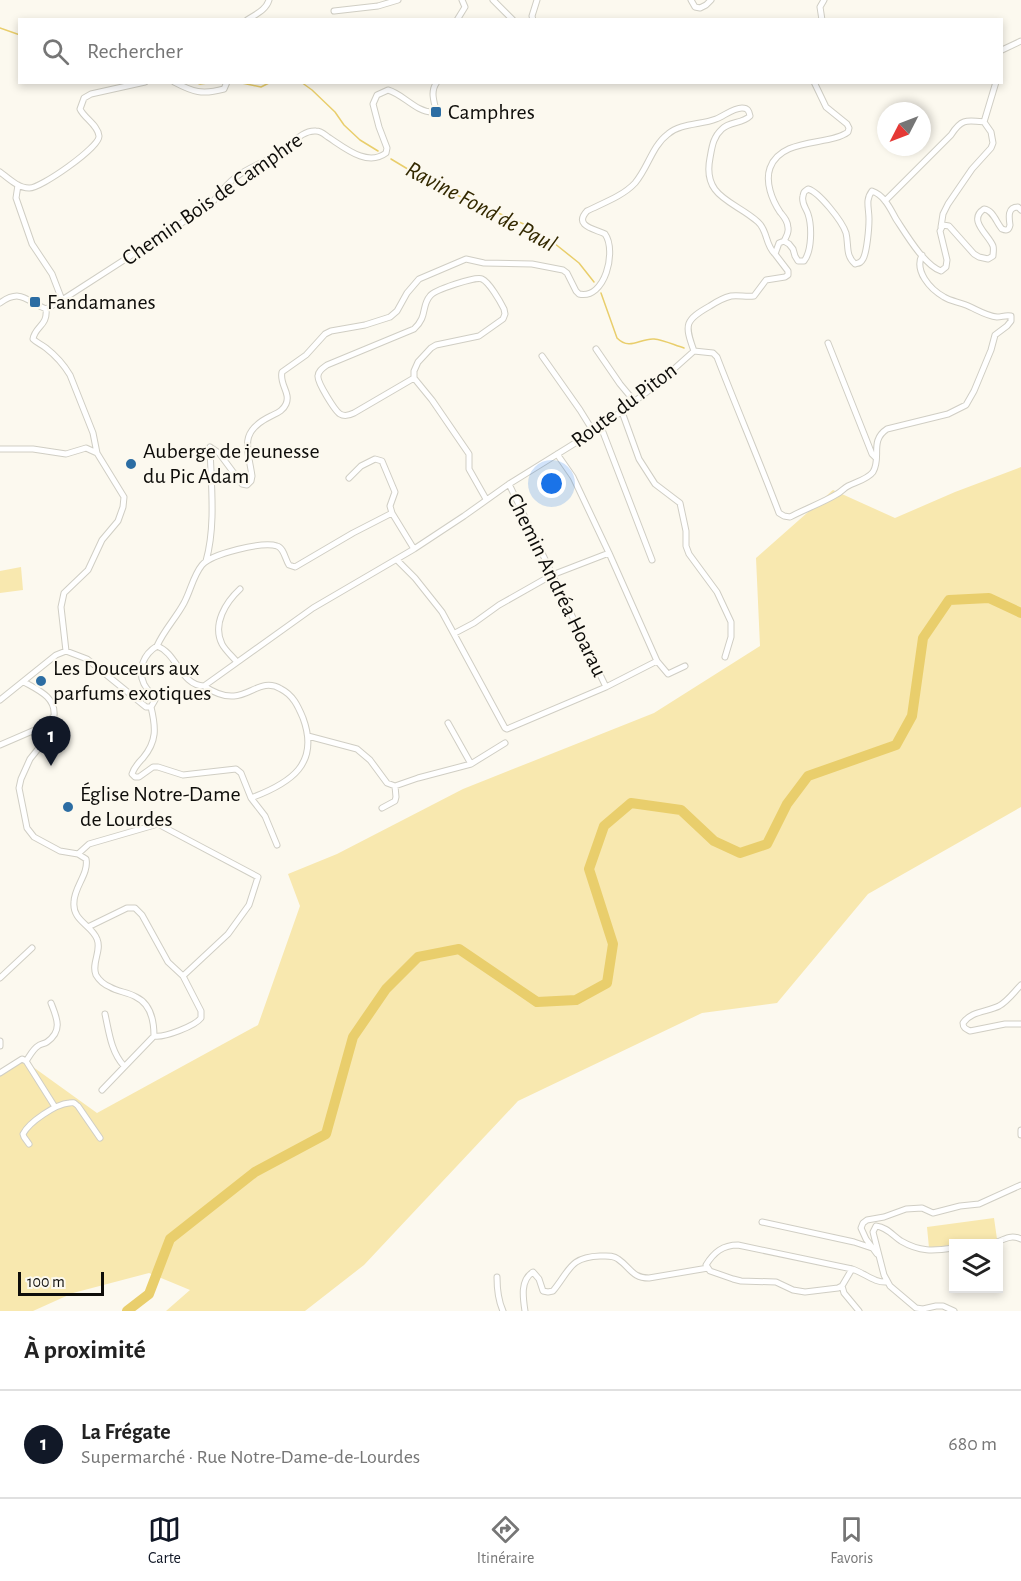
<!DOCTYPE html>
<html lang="fr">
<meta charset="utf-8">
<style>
body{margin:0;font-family:"Alegreya Sans",sans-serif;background:#f6f6f6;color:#222}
.controls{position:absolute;right:18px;bottom:18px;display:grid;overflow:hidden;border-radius:0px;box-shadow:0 3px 9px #0003}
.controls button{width:54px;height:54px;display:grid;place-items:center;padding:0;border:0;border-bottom:2px solid #e0e0e0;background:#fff;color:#222;font:30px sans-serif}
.compass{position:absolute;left:877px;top:102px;width:54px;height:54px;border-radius:50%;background:#fff;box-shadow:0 3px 9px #0003;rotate:228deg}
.scale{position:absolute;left:18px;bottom:15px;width:86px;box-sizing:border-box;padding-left:6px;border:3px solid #0e0d0a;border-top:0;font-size:16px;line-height:21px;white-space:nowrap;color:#0e0d0a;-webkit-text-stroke:4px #fcf9ef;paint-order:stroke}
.you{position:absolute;left:552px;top:484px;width:21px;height:21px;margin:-15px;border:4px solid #fff;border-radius:50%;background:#1a73e8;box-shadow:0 0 0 9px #1a73e833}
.badge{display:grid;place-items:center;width:39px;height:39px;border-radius:50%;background:#111827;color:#fff;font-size:20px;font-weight:700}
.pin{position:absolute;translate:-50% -50px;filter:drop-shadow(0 2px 3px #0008)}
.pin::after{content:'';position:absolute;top:32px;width:21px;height:18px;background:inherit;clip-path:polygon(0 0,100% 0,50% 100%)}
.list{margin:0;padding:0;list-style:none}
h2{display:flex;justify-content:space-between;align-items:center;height:78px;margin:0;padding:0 24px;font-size:26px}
h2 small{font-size:20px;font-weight:400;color:#767676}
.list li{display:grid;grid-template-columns:39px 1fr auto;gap:18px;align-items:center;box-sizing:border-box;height:108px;padding:0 24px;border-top:2px solid #e0e0e0}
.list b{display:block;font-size:22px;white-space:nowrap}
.list p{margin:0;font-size:20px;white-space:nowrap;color:#767676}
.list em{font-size:20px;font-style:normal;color:#767676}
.icon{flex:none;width:33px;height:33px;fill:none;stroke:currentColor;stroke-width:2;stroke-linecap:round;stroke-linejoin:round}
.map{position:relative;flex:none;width:1021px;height:1311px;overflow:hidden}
.search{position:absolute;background:#fff;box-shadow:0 3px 9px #0003;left:18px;right:18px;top:18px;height:66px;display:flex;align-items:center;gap:15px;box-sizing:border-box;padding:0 21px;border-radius:0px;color:#767676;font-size:22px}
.sheet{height:186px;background:#fff}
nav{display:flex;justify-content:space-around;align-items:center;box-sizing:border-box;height:84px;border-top:2px solid #e0e0e0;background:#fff;font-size:16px;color:#767676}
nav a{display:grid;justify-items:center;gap:3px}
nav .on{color:#111827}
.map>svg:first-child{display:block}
.green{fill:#f8e8af}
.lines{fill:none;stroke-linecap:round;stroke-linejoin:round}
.stream{stroke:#e9ce6c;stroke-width:1.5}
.river{stroke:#e9ce6c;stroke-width:10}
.minor-casing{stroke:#d0cec4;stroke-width:7}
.minor{stroke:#fff;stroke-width:5}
.poi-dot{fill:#2c6da3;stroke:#fcf9ef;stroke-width:2}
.labels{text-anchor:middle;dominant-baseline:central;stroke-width:4.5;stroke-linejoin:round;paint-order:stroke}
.poi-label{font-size:22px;fill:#0e0d0a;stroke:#fcf9ef;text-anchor:start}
.street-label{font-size:22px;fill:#0e0d0a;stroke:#fcf9ef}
.water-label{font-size:24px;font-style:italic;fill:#332900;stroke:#fcf9ef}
</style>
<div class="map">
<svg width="1021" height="1311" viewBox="0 0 1021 1311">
<rect width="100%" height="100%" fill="#fcf9ef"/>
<!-- green -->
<path class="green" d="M1021 467V807L868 894 777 1003 702 1013 518 1101 364 1265 305 1311H166L190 1290 149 1273 73 1293 33 1311H0V1073L22 1059 97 1113 258 1025 300 906 288 874 337 854 463 789 654 713 760 646 756 558 833 490 895 518 955 492Z
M21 567 23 590 0 593V571Z
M994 1218 997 1239 954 1244 953 1245 929 1248 927 1227Z"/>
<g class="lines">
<!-- stream -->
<path class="stream" d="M0 28 20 35
M194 82 200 84 215 82
M237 82 261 87 271 82
M301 82 312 90 335 112 344 125 360 140 378 151
M391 159 436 186 526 225 549 239 579 263 594 282
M601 293 617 338C630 351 640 338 654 339 664 340 674 345 684 348"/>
<!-- river -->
<path class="river" d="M127 1311 149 1294 170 1239 255 1172 326 1134 353 1037 386 989 418 957 459 949 537 1002 576 1000 607 983 613 944 589 869 604 826 631 803 681 810 714 841 740 853 767 844 787 804 808 776 896 745 912 716 923 638 949 600 989 598 1021 613"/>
<!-- minor casing -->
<g class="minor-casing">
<path id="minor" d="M493 0 513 20
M691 0 695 7 700 8 706 5 711 0
M334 11 378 6 398 0
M247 20C256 14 266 10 269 0
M457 20 465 7 462 0
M533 20 532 16 537 0
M822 20 820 7 824 0
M1002 50 1021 41
M174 82C193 92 202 95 224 89L227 82
M0 172C8 178 18 188 29 188 40 189 100 147 99 136 98 125 84 118 80 109L84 98 91 94 145 82
M18 185 16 198 32 244 52 274 62 300
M885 201 951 135C961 119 966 120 984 122
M941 227 943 214 948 204 972 169 991 148 993 143 991 132 984 122 996 82
M784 241C786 237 789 233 788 228 788 221 784 217 780 212 772 200 765 182 770 168 781 137 830 146 848 132L849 128 847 124 826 107 814 82
M0 303C21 288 26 301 46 309
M46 309 62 300 211 204C219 194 226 184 236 177 250 166 267 162 281 152 292 144 302 130 316 131 321 131 324 134 328 137 345 148 367 167 386 153L387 148 379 127 373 104 377 95 388 90C403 94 416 112 432 112L435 106C433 98 431 90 437 82
M828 343 872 454 876 458
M596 349 620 384 635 402
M694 351C684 324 685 320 710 306 716 302 723 298 731 296 739 295 746 297 754 296L766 280 785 277 788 275V271L775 254 779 243 784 241 789 244 793 249 795 256 798 261H804C812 251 812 226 808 214 806 208 801 203 803 196 804 191 804 192 808 189 819 192 842 221 846 233 849 245 845 255 855 264 859 263 861 263 863 259 867 252 869 228 869 219 869 208 865 200 872 191 884 195 890 208 896 219 906 234 924 265 941 271L946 267 947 260 940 231 943 225 949 226 974 254 979 257 988 259 993 256C993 253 994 249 993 246 989 235 967 220 984 209 993 210 996 222 1002 229 1007 231 1009 230 1010 225 1009 218 1007 207 1018 207L1021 210
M694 351 713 353 717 357C737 409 759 460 779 513L784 516 790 517C805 509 822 503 837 494 841 492 844 488 848 486 856 482 868 479 873 472 882 457 869 441 887 429L948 414 966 405 974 391 991 350 995 335 1007 326 1011 321V316C1005 315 1002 317 997 317 986 316 976 309 966 305 959 302 950 301 944 297 930 289 914 271 922 255
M542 356 580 410 593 431
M414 378 354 413C350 415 345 417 340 414 335 411 317 382 318 376 318 371 323 368 327 365L414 329C428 316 421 306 430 296 434 290 476 276 482 279 489 282 500 301 504 309L505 314 503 319 479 336 436 345 431 348 418 362 414 371V378L432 400 469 454V469L486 499
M622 412 639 459 655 484 680 503 686 531V546L689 554 717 592 731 622V637L725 657
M601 427 652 560
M210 447 219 453 242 484 247 485 251 481 252 476C248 448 238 432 271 416 277 413 283 411 286 404 291 393 279 384 282 372L306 355 325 334 331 331 365 325 390 317 397 311 407 293 419 279 466 259 484 263 532 264 563 270 567 273 576 291 579 294C605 300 617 251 605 234 595 229 573 226 587 211 603 203 623 196 635 183 648 168 652 146 668 134 681 123 701 125 716 119 724 116 733 108 742 108 748 108 749 111 750 116 742 124 730 121 722 129 713 137 712 147 710 158 702 198 735 201 758 222 768 231 765 245 775 254
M0 449H33L66 454 86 448 97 453 93 433 70 375C64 365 55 355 46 348 41 344 37 343 33 339 35 326 48 326 46 309
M557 454 573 477 609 553 657 661 668 674 685 666
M349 478 361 466 375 459 382 461 395 492 390 506 392 513 414 549
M509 484 606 687
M397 560 415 578 442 612 505 728 507 729 606 687 657 661
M206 561C216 526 211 484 210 447
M455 633 474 623 499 605 552 575 609 553
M157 646C164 630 176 618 184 603 191 590 193 576 202 565 211 554 263 541 277 546 284 548 285 559 289 565L295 567 353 533 392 513
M66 651 61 607 64 593 88 570 102 540 118 521 123 507 124 497 97 453
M237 662C232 656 225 650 222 644 212 624 226 602 240 589
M204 686C213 692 223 697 234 696 251 695 263 678 281 689 293 695 298 706 303 718 320 764 291 783 251 798
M0 700 56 655 66 651 87 659 146 707H151L155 700C152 694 147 690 144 684 137 669 144 654 157 646 177 653 181 686 204 686L313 608 414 549 464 516 509 484 601 427 656 385 694 351
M151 707C156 728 157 741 143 758 138 763 134 768 132 774L135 777H139L153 767H158L183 775 236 769 241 773 251 798 265 816 277 845
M51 721 55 726 54 729 30 759 21 779 19 788 27 828 34 837 60 851 78 854 86 859C89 874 74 887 74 902 72 921 92 925 97 939 102 951 91 963 96 975 99 980 105 985 110 987 118 992 128 992 136 997 151 1004 154 1021 154 1036L102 1090
M448 723 471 764
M308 736 357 749 370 760 387 783 395 786 418 778 471 764 505 743
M0 745 44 726 54 716C56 697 38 690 24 682
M382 808 395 801 396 797 395 786
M78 854 89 844 158 824 258 877 249 905 228 934 183 976
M88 927 127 908H135L142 915 168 962 183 976 201 1011V1018C195 1026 164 1038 154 1036
M0 978 32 948
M1021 985C1014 992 1008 1001 999 1006 987 1012 971 1011 963 1023 963 1028 966 1029 970 1031L1005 1024H1021
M105 1014C109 1032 111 1052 124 1066
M0 1041V1046
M26 1061C29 1057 33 1049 38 1046 40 1044 44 1044 47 1042 63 1031 57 1018 51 1003
M0 1073 22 1059 26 1061 55 1107
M1021 1130V1135
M29 1144 24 1137 23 1134C29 1122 56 1104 69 1103 75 1102 74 1103 78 1106L100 1138
M762 1222 854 1242 872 1248
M993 1244C1003 1240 1010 1234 1021 1239
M954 1248C933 1251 920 1252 901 1241 893 1236 887 1227 876 1226L873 1232 884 1275 890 1286 916 1308 923 1309 936 1306H943L954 1311
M877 1254 866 1239 861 1228 863 1223 867 1220 884 1217 906 1209 922 1208 933 1213 960 1206 979 1204 1021 1185
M708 1268 706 1265C714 1252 723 1245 738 1245L852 1269C865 1273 874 1283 887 1282
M497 1277C497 1290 498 1300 503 1311
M842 1286 844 1293 859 1311
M525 1311C523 1298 520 1280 533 1272L539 1279 543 1291 548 1292 553 1291C570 1270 570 1257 600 1256 607 1256 613 1255 618 1259 631 1268 632 1278 649 1278L708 1268 710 1271 733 1279 741 1281 776 1282 793 1290 805 1292 838 1288 842 1286 852 1269"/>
</g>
<!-- minor -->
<use href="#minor" class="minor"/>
</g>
<!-- markers -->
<g class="poi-dot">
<rect x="430" y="106" width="12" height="12" rx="3"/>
<rect x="29" y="296" width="12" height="12" rx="3"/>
<circle cx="131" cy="464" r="6"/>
<circle cx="41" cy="681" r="6"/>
<circle cx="68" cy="807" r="6"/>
</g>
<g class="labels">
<!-- poi labels -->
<g class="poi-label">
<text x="448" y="112">Camphres</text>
<text x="47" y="302">Fandamanes</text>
<text x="143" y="451">Auberge de jeunesse<tspan x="143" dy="25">du Pic Adam</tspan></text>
<text x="53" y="668">Les Douceurs aux<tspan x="53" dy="25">parfums exotiques</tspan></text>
<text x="80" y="794">Église Notre-Dame<tspan x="80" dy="25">de Lourdes</tspan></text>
</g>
<!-- street labels -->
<g class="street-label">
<text transform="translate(212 199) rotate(-35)">Chemin Bois de Camphre</text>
<text transform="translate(624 405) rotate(-37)">Route du Piton</text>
<text transform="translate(557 585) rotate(64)">Chemin Andréa Hoarau</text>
</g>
<!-- water labels -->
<g class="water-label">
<text transform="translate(481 207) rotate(28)">Ravine Fond de Paul</text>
</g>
</g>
</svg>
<div class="controls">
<button><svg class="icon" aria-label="layers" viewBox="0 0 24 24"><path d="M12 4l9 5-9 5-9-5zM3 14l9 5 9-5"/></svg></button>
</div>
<svg class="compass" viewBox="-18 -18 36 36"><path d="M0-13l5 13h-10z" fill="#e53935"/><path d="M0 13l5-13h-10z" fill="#767676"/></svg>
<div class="scale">100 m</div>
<div class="you"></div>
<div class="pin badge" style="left:51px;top:766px">1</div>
<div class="search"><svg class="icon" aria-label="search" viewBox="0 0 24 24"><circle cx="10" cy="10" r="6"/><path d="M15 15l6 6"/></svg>Rechercher</div>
</div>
<section class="sheet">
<h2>À proximité<small></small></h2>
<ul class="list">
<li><span class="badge">1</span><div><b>La Frégate</b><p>Supermarché · Rue Notre-Dame-de-Lourdes</p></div><em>680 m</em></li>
</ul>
</section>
<nav>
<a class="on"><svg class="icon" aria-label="map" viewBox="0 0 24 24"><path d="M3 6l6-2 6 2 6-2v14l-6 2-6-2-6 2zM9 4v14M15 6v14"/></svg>Carte</a>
<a><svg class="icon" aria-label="directions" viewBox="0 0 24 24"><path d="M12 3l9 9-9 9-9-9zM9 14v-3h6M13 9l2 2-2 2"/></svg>Itinéraire</a>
<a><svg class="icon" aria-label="saved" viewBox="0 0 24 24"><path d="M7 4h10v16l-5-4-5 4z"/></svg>Favoris</a>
</nav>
